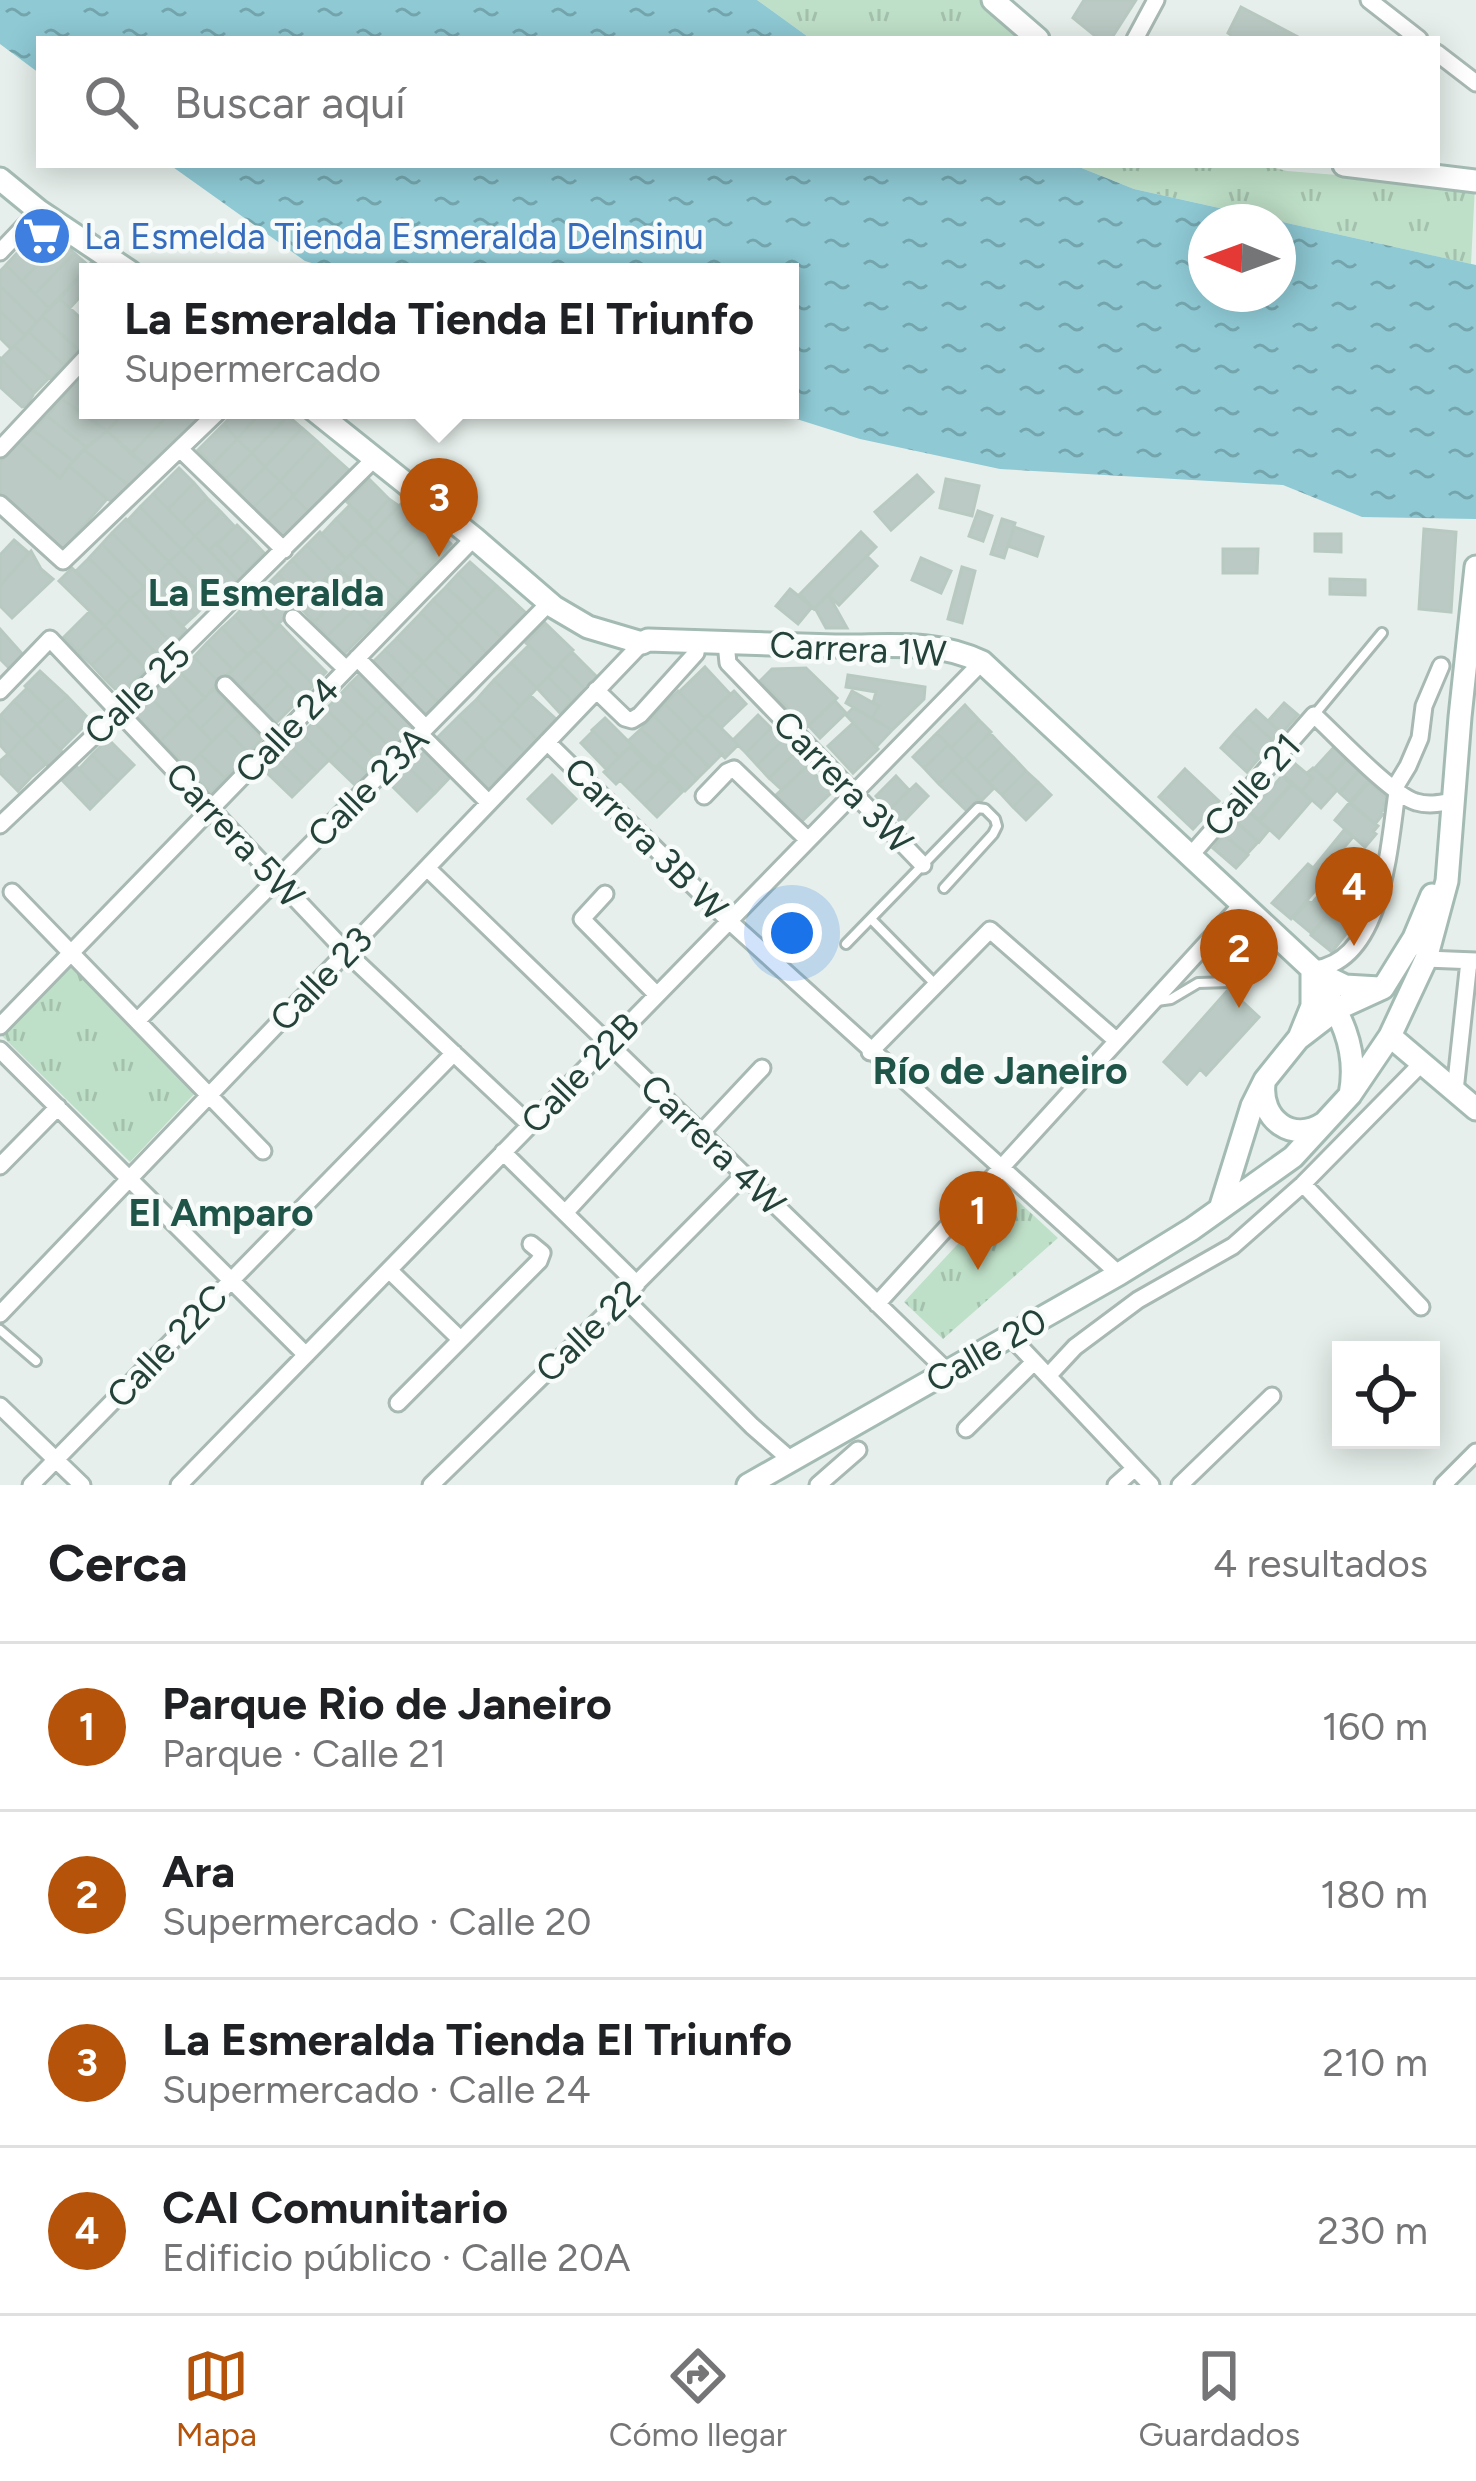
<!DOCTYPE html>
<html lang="es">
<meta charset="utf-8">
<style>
body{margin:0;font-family:Figtree,sans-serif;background:#f2f2f2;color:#202124}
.controls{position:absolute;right:36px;bottom:36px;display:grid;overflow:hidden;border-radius:0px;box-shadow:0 6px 30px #0003}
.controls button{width:108px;height:108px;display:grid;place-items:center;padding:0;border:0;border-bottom:3px solid #e0e0e0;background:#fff;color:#202124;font:60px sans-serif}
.compass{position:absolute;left:1188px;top:204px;width:108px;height:108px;border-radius:50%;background:#fff;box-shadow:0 6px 30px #0003;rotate:271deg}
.you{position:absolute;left:792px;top:933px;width:42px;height:42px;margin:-30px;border:9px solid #fff;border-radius:50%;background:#1a73e8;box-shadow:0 0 0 18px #1a73e833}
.badge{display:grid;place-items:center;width:78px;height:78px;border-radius:50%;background:#b45309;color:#fff;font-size:39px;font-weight:700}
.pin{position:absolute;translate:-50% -99px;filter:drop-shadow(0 3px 6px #0008)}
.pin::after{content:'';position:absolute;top:63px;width:42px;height:36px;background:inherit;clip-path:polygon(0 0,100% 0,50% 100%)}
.popup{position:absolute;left:79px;top:263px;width:720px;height:156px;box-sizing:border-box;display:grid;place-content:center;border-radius:0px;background:#fff;filter:drop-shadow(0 3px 9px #0005);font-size:39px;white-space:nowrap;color:#757577}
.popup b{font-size:45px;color:#202124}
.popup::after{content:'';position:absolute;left:50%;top:100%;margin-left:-24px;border:24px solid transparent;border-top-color:#fff}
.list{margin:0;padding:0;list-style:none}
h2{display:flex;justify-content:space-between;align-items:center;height:156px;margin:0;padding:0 48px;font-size:51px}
h2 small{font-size:39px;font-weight:400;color:#757577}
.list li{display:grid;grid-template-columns:78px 1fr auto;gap:36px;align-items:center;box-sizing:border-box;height:168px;padding:0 48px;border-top:3px solid #e0e0e0}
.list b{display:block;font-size:45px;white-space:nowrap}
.list p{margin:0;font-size:39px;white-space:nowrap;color:#757577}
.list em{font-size:39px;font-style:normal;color:#757577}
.icon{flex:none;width:66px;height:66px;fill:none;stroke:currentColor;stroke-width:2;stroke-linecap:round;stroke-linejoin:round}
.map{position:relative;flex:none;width:1476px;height:1485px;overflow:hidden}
.search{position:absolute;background:#fff;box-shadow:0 6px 30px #0003;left:36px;right:36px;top:36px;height:132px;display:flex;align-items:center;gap:30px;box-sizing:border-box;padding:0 42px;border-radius:0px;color:#757577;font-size:45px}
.sheet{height:828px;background:#fff}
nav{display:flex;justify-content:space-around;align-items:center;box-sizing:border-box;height:168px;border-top:3px solid #e0e0e0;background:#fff;font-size:33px;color:#757577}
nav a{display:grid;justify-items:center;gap:6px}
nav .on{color:#b45309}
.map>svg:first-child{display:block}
.grass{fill:url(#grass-tufts)}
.water{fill:url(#water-ripples);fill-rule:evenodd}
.building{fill:#bbcac4;stroke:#b8c9c2;stroke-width:3}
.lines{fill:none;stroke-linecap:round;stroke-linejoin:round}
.lane-casing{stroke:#a8b8b2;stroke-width:14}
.street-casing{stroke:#a8b8b2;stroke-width:21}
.secondary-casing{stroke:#a4bbb3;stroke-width:27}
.lane{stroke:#fff;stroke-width:8}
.street{stroke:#fff;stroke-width:15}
.secondary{stroke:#fff;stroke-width:21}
.labels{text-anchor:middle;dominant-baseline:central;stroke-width:9;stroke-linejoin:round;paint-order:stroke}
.shop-label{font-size:36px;fill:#366cbe;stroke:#f7fbf9;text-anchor:start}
.street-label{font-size:36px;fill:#24423a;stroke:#f7fbf9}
.neighbourhood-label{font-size:39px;font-weight:bold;fill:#1f5548;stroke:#f7fbf9}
</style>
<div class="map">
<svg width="1476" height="1485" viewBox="0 0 1476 1485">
<defs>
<pattern id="grass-tufts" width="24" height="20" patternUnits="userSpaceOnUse" patternTransform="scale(3)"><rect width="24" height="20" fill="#bfe0c8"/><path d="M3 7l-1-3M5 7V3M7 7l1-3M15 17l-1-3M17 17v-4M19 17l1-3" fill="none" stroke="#a4c1ad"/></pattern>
<pattern id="water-ripples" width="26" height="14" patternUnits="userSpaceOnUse" patternTransform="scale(3)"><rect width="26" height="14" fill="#8ec9d4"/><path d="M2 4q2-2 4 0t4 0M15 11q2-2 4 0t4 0" fill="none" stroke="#74a5ad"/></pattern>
</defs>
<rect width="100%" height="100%" fill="#e6efeb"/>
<!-- grass -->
<path class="grass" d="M757 0H980L1027 39H811Z
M1074 165H1263L1287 171 1475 186 1471 264 1134 189Z
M69 964 197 1091 130 1162 0 1034Z
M1007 1191 1058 1238 943 1339 904 1302Z"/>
<!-- water -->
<path class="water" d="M0 0H757L811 39H39V73L0 44Z
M170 165H1074L1134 189 1476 265V519L1362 517 1283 485 1000 469 860 439 768 410H790V272H341L305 261ZM1206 222H1278V294H1206Z"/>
<!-- building -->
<path class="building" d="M1084 0H1136L1111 39H1099L1073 18Z
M1241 7 1302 39H1229L1231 35 1228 33Z
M42 226 59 242 22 281 6 265Z
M61 240 74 253 35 294 22 281Z
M74 253 89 266 49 308 35 294Z
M91 263 101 272H88V288L70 308 60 299Z
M6 265 49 308 37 322 0 286V271Z
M0 286 37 322 25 335 0 311Z
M60 299 88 325V344L81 352 42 316Z
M0 311 25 335 11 349 0 338Z
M42 316 78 350 64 365 29 332Z
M29 332 64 365 51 379 14 346Z
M14 346 49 378 34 393 1 359Z
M1 359 34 393 27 406 22 407 0 387Z
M79 382 88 390V410H112L120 417 107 431 62 399Z
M62 399 107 431 86 447 47 416Z
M126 410H173L131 454 107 431Z
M173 410H206L149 468 131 454Z
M237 410H263L237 439 224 424Z
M263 410H280L288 416 252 453 237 439Z
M47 416 86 447 73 461 33 430Z
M288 416 302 428 265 467 252 453Z
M224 424 237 439 212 465 198 450Z
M302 428 317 441 280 481 265 467Z
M33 430 73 461 60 478 18 441Z
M107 431 149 468 132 488 84 450Z
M237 439 252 453 226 479 212 465Z
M18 441 60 478 69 466 107 499 62 551 0 498V462Z
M317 441 331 454 294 495 280 481Z
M84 450 132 488 118 504 107 499 69 466Z
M252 453 265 467 240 493 226 479Z
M331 454 350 471 309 512 293 496Z
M265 467 280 481 252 509 238 495Z
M179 468 194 483 168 509 153 494Z
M917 475 933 492 891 530 875 512Z
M369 479 389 499 368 522 347 502Z
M946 479 979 486 972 516 940 508Z
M280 481 294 495 266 523 252 509Z
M194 483 207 498 182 523 168 509Z
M153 494 195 536 182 550 140 507Z
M293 496 309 512 282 540 266 523Z
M207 498 221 512 195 536 182 523Z
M389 499 399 506 375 531 368 522Z
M402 503 414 515 388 543 375 531Z
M350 505 375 531 360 544 336 519Z
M140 507 182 550 169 562 128 520Z
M978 511 992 516 983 541 969 536Z
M221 512 235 527 209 550 195 536Z
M416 514 427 525 399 555 388 543Z
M126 519 169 562 155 576 112 533Z
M336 519 360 544 346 559 322 534Z
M1002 519 1015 523 1004 558 991 554Z
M430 523 451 544 421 576 399 555Z
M237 525 250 538 230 558 217 545Z
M1014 527 1043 537 1037 556 1008 546Z
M1424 529 1456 532 1451 612 1419 609Z
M375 531 421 576 409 589 363 543Z
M320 532 346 559 332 572 307 545Z
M861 532 876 547 814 609 800 594Z
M112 533 155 576 144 587 102 544Z
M1315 534H1341V552L1315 551Z
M195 536 238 581 225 594 182 550Z
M250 538 264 553 244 573 230 558Z
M14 540 29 553 0 586V555Z
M216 543 245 574 238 581 209 550Z
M363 543 409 589 397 601 350 555Z
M102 544 144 587 130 599 89 558Z
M307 545 332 572 318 587 292 560Z
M1223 549H1258L1257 573H1223Z
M182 550 220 590 219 598H213L208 602 169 562Z
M31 551 41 569 53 579 12 618 0 606V586Z
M350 555 397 601 385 615 337 567Z
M867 556 877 566 839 605 828 594Z
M89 558 130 599 117 613 76 571Z
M921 558 951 571 941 593 912 580Z
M292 560 318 587 304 600 278 574Z
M169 562 208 602 195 615 156 575Z
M470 562 497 586 484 600 458 574Z
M337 567 384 613 372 626 325 579Z
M962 567 975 571 962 623 948 619Z
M72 568 117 613 105 626 59 581Z
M278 574 304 600 289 614 264 588Z
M458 574 484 600 473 611 446 587Z
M156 575 195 615 182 627 144 587Z
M325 579 341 595 314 622 298 605Z
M1330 579 1365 580V595L1330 594Z
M497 586 526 613 502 638 473 611Z
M144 587 186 630 172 644 130 599Z
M446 587 473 611 459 625 433 600Z
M264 588 289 614 275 627 250 601Z
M790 589 812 607 798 624 776 606Z
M828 594 847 628H826L815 608Z
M341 595 355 609 327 636 314 622Z
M130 599 172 644 159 656 117 613Z
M433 600 459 625 447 638 421 613Z
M250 601 276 628 261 644 235 616Z
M355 609 372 626 344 654 327 636Z
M90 611 105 626 78 652 64 637Z
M473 611 502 638 487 653 459 625Z
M117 613 159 656 146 669 105 626Z
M421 613 447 638 424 662 397 638Z
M235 616 261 644 247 655 222 628Z
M545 623 573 650 554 670 526 643Z
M280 625 301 647 276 672 254 650Z
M459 625 487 653 475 666 447 638Z
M105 626 118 640 92 665 78 652Z
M222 628 247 655 233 670 207 643Z
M0 629 24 656 10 669 0 659Z
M397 638 423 663 411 675 385 650Z
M447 638 475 666 463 678 435 651Z
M118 640 131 654 105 679 92 665Z
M207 643 233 670 219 682 194 657Z
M529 645 554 670 537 688 511 663Z
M301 647 326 672 314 685 288 660Z
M254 650 264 660 240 685 228 674Z
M385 650 411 675 398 688 373 662Z
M435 651 463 678 451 691 423 663Z
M572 652 598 678 586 690 560 664Z
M131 654 146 669 120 694 105 679Z
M194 657 219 682 205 698 179 671Z
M264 660 276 672 251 697 240 685Z
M288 660 314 685 301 698 276 672Z
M423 663 451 691 439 703 411 675Z
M511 663 537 688 520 706 494 680Z
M560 664 585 689 572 701 548 677Z
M705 667 730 694 705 718 679 692Z
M806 668 837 698 807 727 760 681 772 669Z
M177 669 205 698 190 712 163 682Z
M40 671 67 696 51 711 25 686Z
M363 671 390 697 377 710 350 684Z
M276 672 288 685 263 710 251 697Z
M411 675 439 703 426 716 398 688Z
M848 675 925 687 924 699 892 730 872 718 879 706 873 703 876 692 846 687Z
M548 677 572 701 560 713 537 688Z
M494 680 520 706 503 724 477 699Z
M163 682 190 712 177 724 149 696Z
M350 684 377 710 365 722 338 697Z
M288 685 301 698 276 723 263 710Z
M27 688 51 711 37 725 14 701Z
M214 689 227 702 200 729 187 715Z
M678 691 705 718 692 731 665 704Z
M734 691 746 704 721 728 708 715Z
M852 691 879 706 872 718 846 703Z
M530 695 556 719 537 739 512 715Z
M67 696 90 720 74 736 51 711Z
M149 696 177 724 161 741 132 713Z
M338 697 365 722 353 735 326 709Z
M390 697 418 725 405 738 377 710Z
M477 699 503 724 485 742 459 716Z
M14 701 37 725 22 739 0 716Z
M835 701 846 713 820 738 809 726Z
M227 702 239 715 212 741 200 729Z
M1284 703 1298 715 1282 733 1268 721Z
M665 704 692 731 681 743 654 716Z
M965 705 979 720 951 748 937 733Z
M853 708 892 730 876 747 846 715Z
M326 709 353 735 340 748 314 722Z
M377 710 405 738 393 750 365 722Z
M1256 710 1282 734 1274 742 1248 718Z
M51 711 74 736 60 750 37 725Z
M187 715 212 741 187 768 161 741Z
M239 715 262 739 249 753 225 729Z
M512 715 537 739 525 753 500 727Z
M708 715 738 745 725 758 695 728Z
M758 715 771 728 746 753 733 740Z
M0 716 22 739 8 754 0 745Z
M459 716 485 742 462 765 436 739Z
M654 716 681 743 668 755 641 729Z
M605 718 632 745 619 757 592 730Z
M1248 718 1274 742 1260 757 1234 733Z
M979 720 991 732 963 760 951 748Z
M314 722 340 748 329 760 302 734Z
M365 722 393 750 380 763 353 735Z
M853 723 878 749 853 773 828 746Z
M37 725 63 753 49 767 22 739Z
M500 727 525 753 507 770 481 745Z
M695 728 722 754 709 767 683 740Z
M771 728 783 740 757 765 746 753Z
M225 729 249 753 225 778 200 754Z
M641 729 668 755 655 768 628 741Z
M593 731 619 757 607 770 581 743Z
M937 733 948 745 924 768 913 757Z
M990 733 1002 746 977 770 965 758Z
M1234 733 1260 757 1247 772 1221 748Z
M302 734 329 760 317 772 290 746Z
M353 735 380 763 369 775 340 748Z
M22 739 46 764 31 777 8 754Z
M108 739 134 765 118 781 92 755Z
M683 740 709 767 697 779 671 753Z
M783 740 795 753 769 778 757 765Z
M481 745 507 770 488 790 462 765Z
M948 745 963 760 939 784 924 768Z
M290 746 317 772 304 785 278 760Z
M1002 746 1014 758 989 783 977 770Z
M1335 746 1347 757 1327 780 1314 769Z
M630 747 642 759 616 784 604 772Z
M340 748 369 775 357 787 329 760Z
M427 749 453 774 435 793 409 768Z
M795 753 807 766 782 790 769 778Z
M8 754 31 777 18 791 0 773V761Z
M200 754 225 778 211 793 187 768Z
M672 754 697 779 685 791 660 766Z
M92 755 118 781 104 795 79 769Z
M965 758 994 788 981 801 952 771Z
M1014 758 1026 771 1002 795 989 783Z
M642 759 655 772 633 793 620 780Z
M1347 759 1359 770 1339 792 1327 781Z
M278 760 304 785 292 797 266 772Z
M1293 762 1312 778 1302 791 1283 775Z
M76 766 104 795 90 809 62 780Z
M807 766 832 792 801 822 776 795Z
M408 767 435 793 417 811 391 785Z
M658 768 670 780 645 805 633 793Z
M1313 768 1337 790 1321 808 1302 791 1313 778 1307 773Z
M1185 769 1219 801 1193 829 1159 797Z
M952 771 979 798 967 811 939 784Z
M1026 771 1038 782 1013 807 1002 795Z
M1359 771 1369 780 1350 802 1340 793Z
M552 775 576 799 552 823 528 799Z
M896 776 909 790 889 810 876 796Z
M1282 776 1291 784 1259 820 1250 812Z
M670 780 682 792 657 817 645 805Z
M1038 782 1051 795 1026 820 1013 807Z
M1369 782 1388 799 1384 804 1387 807 1381 812 1383 814 1375 824 1351 803Z
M916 784 928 796 902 823 889 810Z
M1292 784 1311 801 1279 838 1260 821Z
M1349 803 1378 826 1373 832 1376 834 1365 847 1335 820Z
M1249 812 1269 830 1259 842 1238 823Z
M1237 823 1258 842 1247 854 1226 836Z
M1344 830 1353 837 1322 873 1314 867Z
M1224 835 1248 855 1236 868 1213 848Z
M1308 864 1326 878 1291 919 1272 903Z
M1335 888 1345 896 1311 933 1293 918 1309 902 1312 903 1319 895 1325 899Z
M1347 905 1354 910 1352 913 1358 920 1347 933 1328 916 1336 907 1341 912Z
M1327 917 1346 934 1332 952 1311 935Z
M1229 989 1259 1017 1206 1075 1200 1069 1187 1084 1164 1062Z"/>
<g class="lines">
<!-- lane casing -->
<g class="lane-casing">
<path id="lane" d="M1315 714 1382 633
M872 920 934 983
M846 944 978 808 985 809 995 819 997 826 993 834 944 888
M1157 1001 1171 999 1198 983 1230 982 1274 936
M0 1330 36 1361"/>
</g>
<!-- street casing -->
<g class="street-casing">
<path id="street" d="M1369 0 1419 39
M1135 39 1156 0
M1437 53 1476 83
M0 252 39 211
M0 449 88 355
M181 450 284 550
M0 504 63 561 220 410
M293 618 346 669
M726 643 728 663 923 865
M357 658 426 728
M225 685 278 739
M596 690 625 718 632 720 640 715 696 653 697 642
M0 691 50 639 346 952 530 1125
M420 734 489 803
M547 742 729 921 1119 1274
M1394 789 1408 766 1420 738 1424 706 1441 666
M704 796 727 772 734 769 808 840
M0 825 119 712 375 458
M1190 856 1314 715C1335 734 1393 796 1416 802 1429 806 1442 803 1454 801
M427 868 948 1372
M12 892 263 1151
M605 894 582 919 657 995
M1426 959 1476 961
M1315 969C1383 960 1389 846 1397 792
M137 1021 549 603
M0 1026 474 538
M0 1050 306 1355
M870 1052 990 930 1117 1041
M1455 1091 1469 961
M701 1133 762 1068
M503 1152 637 1284
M0 1166 58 1107
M1303 1184 1421 1307
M565 1213 668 1101
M389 1270 460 1339
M623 1297 752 1426 792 1461
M877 1304 1242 904
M0 1314 642 643
M1009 1335 1151 1485
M1048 1376 1075 1347 1138 1300 1233 1246 1303 1184 1422 1063
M398 1403 539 1261 542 1253 531 1244
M0 1406 82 1485
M966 1429 1034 1362
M31 1485 454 1053
M179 1485 982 662
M431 1485 623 1297 744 1175
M818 1485 858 1450
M1116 1485 1135 1468
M1180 1485 1272 1396
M1443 1485 1476 1452"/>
</g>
<!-- secondary casing -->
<g class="secondary-casing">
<path id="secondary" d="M993 0 1038 39
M1344 165 1476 181
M0 179 39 211 130 272
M314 410 474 538 554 607 588 627 642 643 648 640C711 642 773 644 835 646 886 647 935 639 982 662L1312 969C1337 1010 1360 1045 1350 1095
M1312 970 1345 986 1379 988
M1390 1036 1476 1109
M1299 1038 1312 1006V970
M1264 1084C1260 1119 1292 1144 1324 1123
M1220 1209 1252 1106 1265 1080 1298 1039 1337 1009 1383 988 1414 938 1432 895
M748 1485 1119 1274 1192 1229 1293 1157 1350 1095 1390 1036 1426 959 1447 881 1460 717 1476 567"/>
</g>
<!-- lane -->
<use href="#lane" class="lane"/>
<!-- street -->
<use href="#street" class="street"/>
<!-- secondary -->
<use href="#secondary" class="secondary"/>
</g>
<!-- icons -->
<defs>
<g id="supermarket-disc" transform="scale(3)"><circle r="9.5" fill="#3f7fe0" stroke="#f7fbf9"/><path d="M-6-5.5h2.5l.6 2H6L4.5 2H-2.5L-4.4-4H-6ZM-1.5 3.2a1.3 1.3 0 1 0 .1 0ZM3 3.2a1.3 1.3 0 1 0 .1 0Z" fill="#fff"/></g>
</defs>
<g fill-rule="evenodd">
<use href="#supermarket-disc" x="42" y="236"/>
</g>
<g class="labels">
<!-- shop labels -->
<g class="shop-label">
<text x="84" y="236">La Esmelda Tienda Esmeralda Delnsinu</text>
</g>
<!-- street labels -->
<g class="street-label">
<text transform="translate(858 649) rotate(3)">Carrera 1W</text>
<text transform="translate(137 693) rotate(-44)">Calle 25</text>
<text transform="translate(287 730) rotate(-46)">Calle 24</text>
<text transform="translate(843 782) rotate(46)">Carrera 3W</text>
<text transform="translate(1252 785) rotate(-48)">Calle 21</text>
<text transform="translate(368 787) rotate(-45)">Calle 23A</text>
<text transform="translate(235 835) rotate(47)">Carrera 5W</text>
<text transform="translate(646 839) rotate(45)">Carrera 3B W</text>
<text transform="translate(321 979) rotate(-46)">Calle 23</text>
<text transform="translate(580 1073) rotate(-46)">Calle 22B</text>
<text transform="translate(713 1145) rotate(44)">Carrera 4W</text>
<text transform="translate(588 1331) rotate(-44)">Calle 22</text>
<text transform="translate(167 1346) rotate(-46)">Calle 22C</text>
<text transform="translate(986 1350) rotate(-30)">Calle 20</text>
</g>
<!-- neighbourhood labels -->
<g class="neighbourhood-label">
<text x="266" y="592">La Esmeralda</text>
<text x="1000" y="1070">Río de Janeiro</text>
<text x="221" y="1212">El Amparo</text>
</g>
</g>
</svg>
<div class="controls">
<button><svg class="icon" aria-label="locate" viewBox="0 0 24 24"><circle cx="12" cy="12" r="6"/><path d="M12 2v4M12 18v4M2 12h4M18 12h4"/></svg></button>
</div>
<svg class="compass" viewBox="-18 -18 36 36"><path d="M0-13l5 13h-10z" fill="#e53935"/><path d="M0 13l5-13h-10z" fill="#757577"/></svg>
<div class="you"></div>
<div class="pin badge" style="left:978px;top:1270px">1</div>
<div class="pin badge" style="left:1239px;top:1008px">2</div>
<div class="pin badge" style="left:439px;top:557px">3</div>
<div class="popup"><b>La Esmeralda Tienda El Triunfo</b>Supermercado</div>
<div class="pin badge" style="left:1354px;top:946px">4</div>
<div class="search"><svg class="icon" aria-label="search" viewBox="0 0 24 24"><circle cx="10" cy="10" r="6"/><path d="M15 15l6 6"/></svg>Buscar aquí</div>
</div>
<section class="sheet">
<h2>Cerca<small>4 resultados</small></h2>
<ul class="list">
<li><span class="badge">1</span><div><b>Parque Rio de Janeiro</b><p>Parque · Calle 21</p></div><em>160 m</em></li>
<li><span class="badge">2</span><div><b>Ara</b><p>Supermercado · Calle 20</p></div><em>180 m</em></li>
<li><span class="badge">3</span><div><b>La Esmeralda Tienda El Triunfo</b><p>Supermercado · Calle 24</p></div><em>210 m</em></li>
<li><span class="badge">4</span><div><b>CAI Comunitario</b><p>Edificio público · Calle 20A</p></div><em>230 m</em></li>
</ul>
</section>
<nav>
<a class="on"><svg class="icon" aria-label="map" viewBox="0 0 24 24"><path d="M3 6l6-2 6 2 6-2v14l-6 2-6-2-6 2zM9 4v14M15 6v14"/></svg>Mapa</a>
<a><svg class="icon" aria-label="directions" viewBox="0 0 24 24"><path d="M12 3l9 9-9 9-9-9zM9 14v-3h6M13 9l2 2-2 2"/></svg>Cómo llegar</a>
<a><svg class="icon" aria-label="saved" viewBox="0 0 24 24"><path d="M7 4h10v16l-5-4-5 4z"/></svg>Guardados</a>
</nav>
